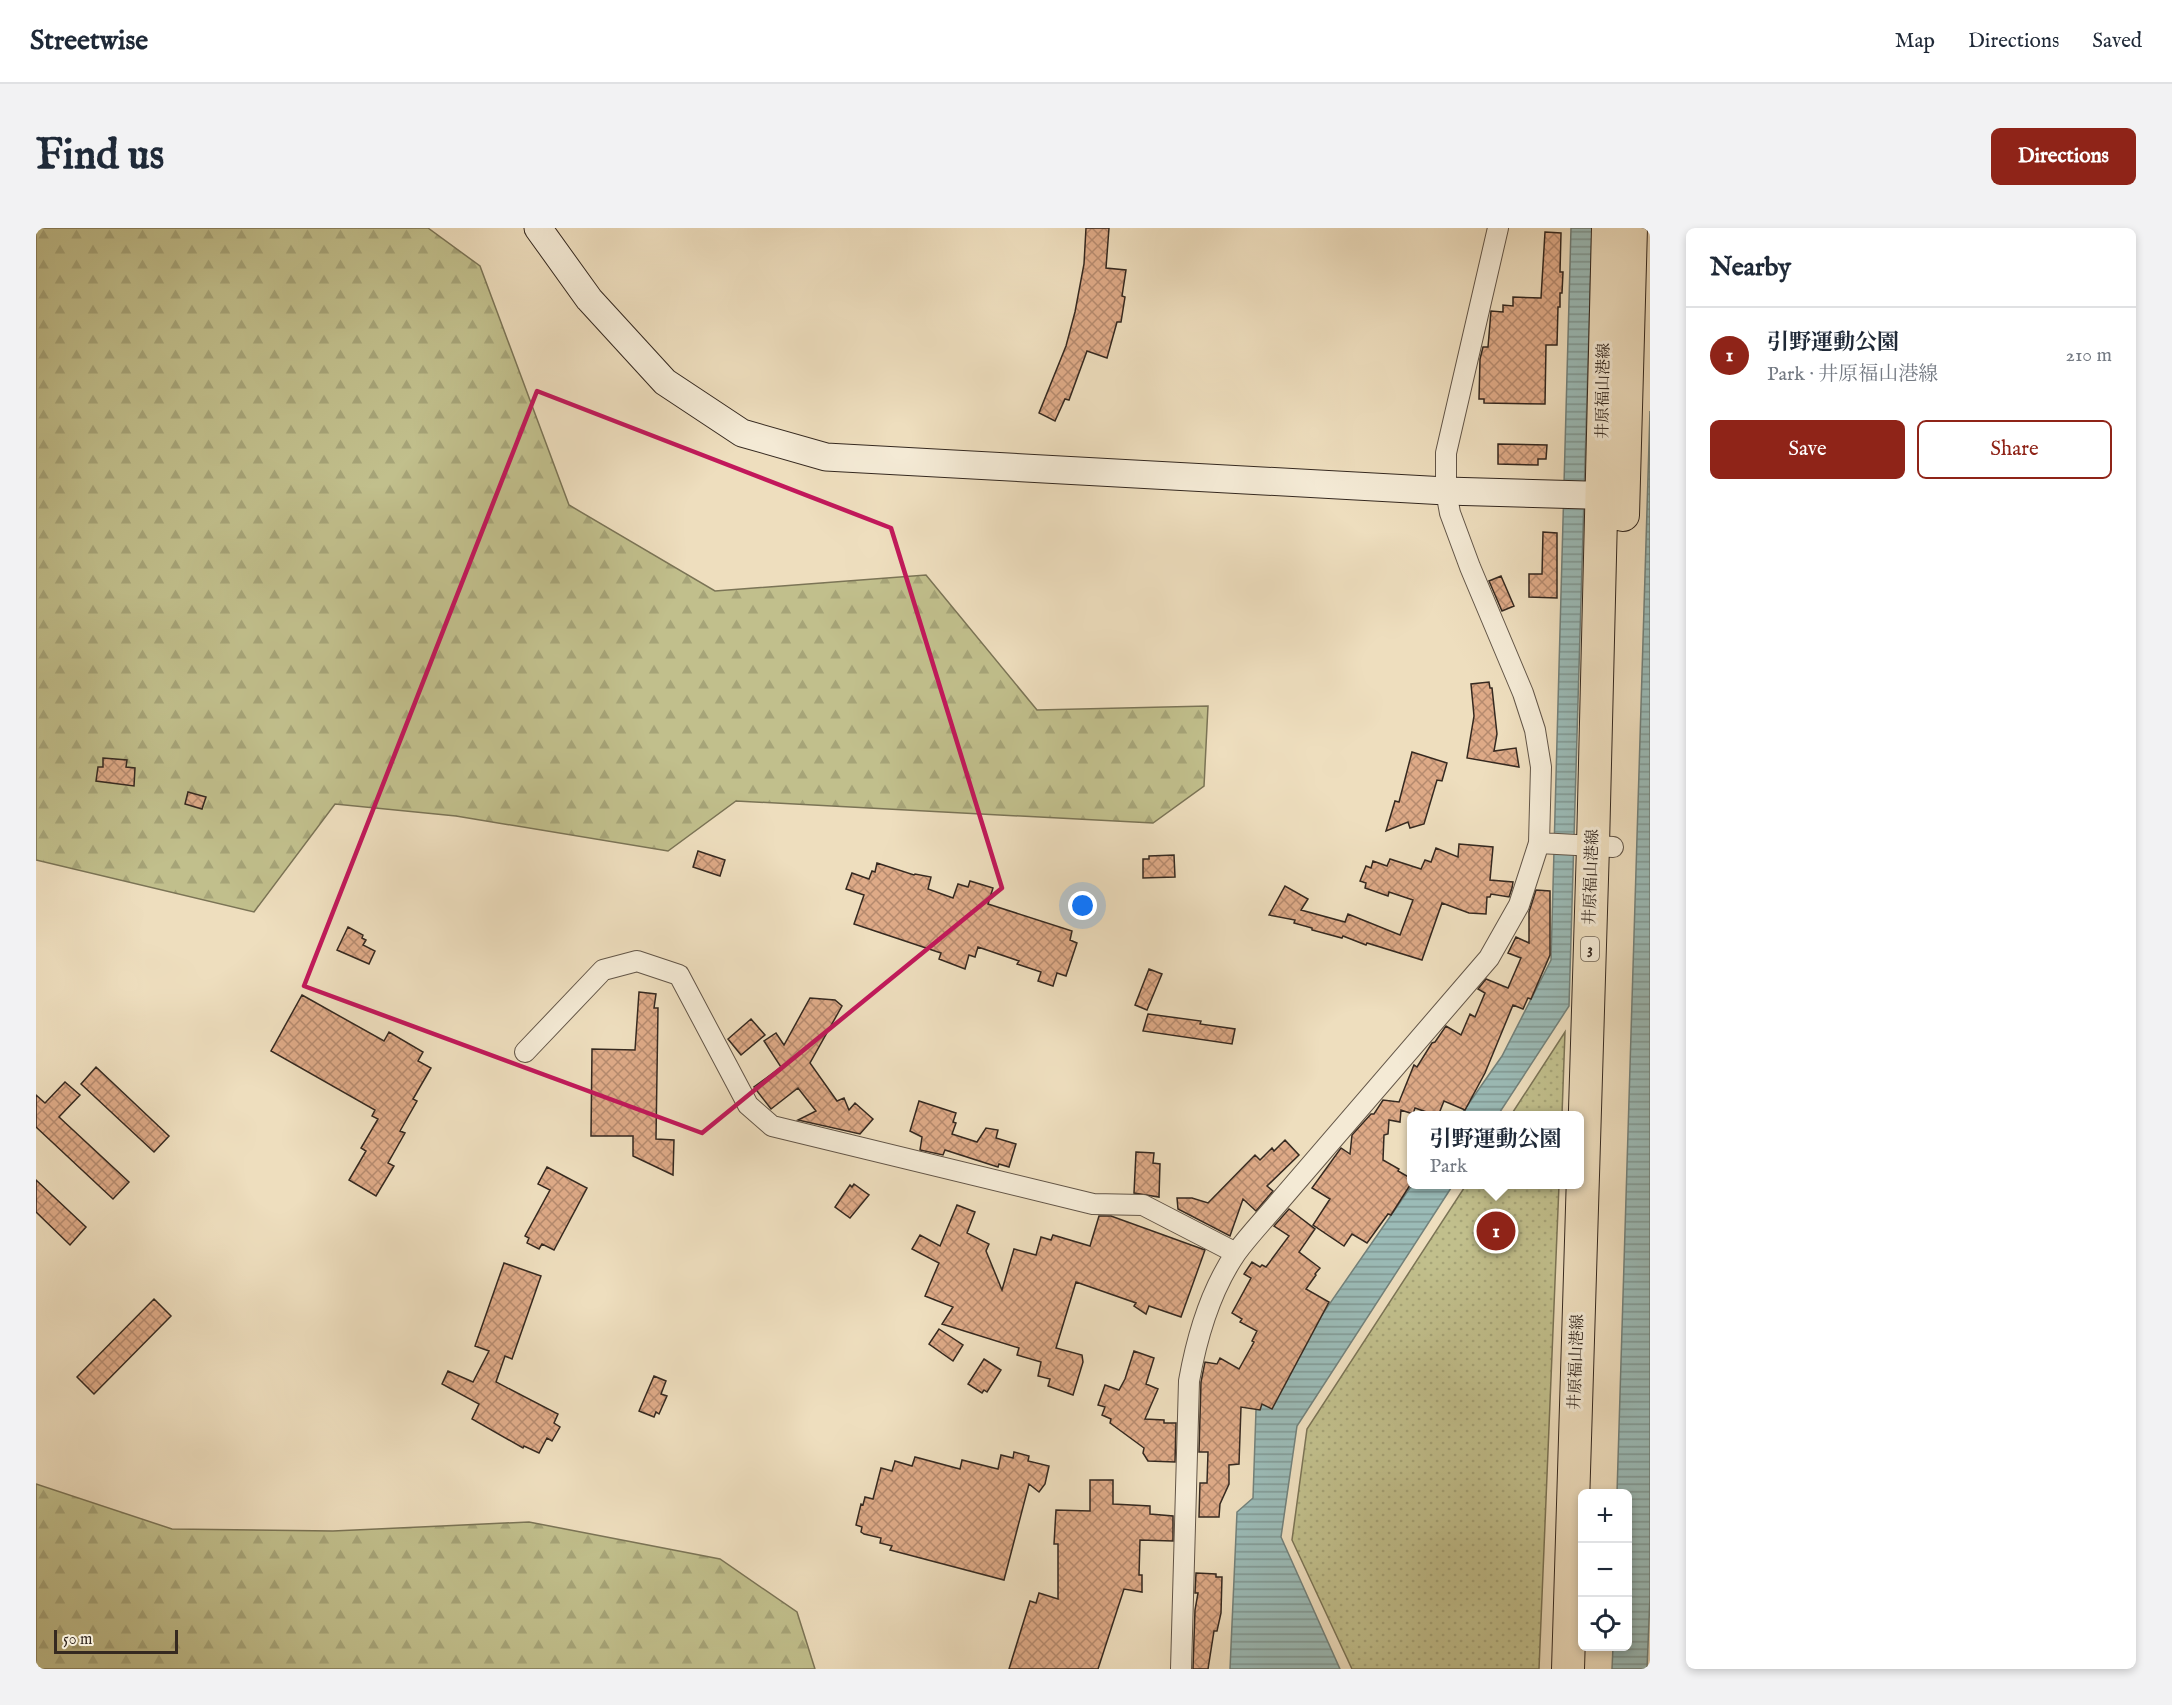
<!DOCTYPE html>
<meta charset="utf-8">
<style>
body{margin:0;font-family:"IM FELL English","Noto Serif JP",serif;background:#f2f2f3;color:#1f2937}
.controls{position:absolute;right:18px;bottom:18px;display:grid;overflow:hidden;border-radius:9px;box-shadow:0 3px 9px #0003}
.controls button{width:54px;height:54px;display:grid;place-items:center;padding:0;border:0;border-bottom:2px solid #e0e1e3;background:#fff;color:#1f2937;font:30px sans-serif}
.scale{position:absolute;left:18px;bottom:15px;width:124px;box-sizing:border-box;padding-left:6px;border:3px solid #352920;border-top:0;font-size:16px;line-height:21px;white-space:nowrap;color:#352920;-webkit-text-stroke:4px #f4ead5;paint-order:stroke}
.you{position:absolute;left:1047px;top:678px;width:21px;height:21px;margin:-15px;border:4px solid #fff;border-radius:50%;background:#1a73e8;box-shadow:0 0 0 9px #1a73e833}
.badge{display:grid;place-items:center;width:39px;height:39px;border-radius:50%;background:#8f2418;color:#fff;font-size:20px;font-weight:700}
.pin{position:absolute;translate:-50% -50%;border:3px solid #fff;box-shadow:0 2px 6px #0006}
.popup{position:absolute;left:1371px;top:883px;width:177px;height:78px;box-sizing:border-box;display:grid;place-content:center;border-radius:9px;background:#fff;filter:drop-shadow(0 2px 4px #0005);font-size:20px;white-space:nowrap;color:#747a83}
.popup b{font-size:22px;color:#1f2937}
.popup::after{content:'';position:absolute;left:50%;top:100%;margin-left:-12px;border:12px solid transparent;border-top-color:#fff}
.list{margin:0;padding:0;list-style:none}
h2{display:flex;justify-content:space-between;align-items:center;height:78px;margin:0;padding:0 24px;font-size:26px}
h2 small{font-size:20px;font-weight:400;color:#747a83}
.list li{display:grid;grid-template-columns:39px 1fr auto;gap:18px;align-items:center;box-sizing:border-box;height:96px;padding:0 24px;border-top:2px solid #e0e1e3}
.list b{display:block;font-size:22px;white-space:nowrap}
.list p{margin:0;font-size:20px;white-space:nowrap;color:#747a83}
.list em{font-size:20px;font-style:normal;color:#747a83}
.actions{display:flex;gap:12px;padding:18px 24px}
.actions a{flex:1;padding:14px 0;border:2px solid #8f2418;border-radius:9px;text-align:center;font-size:21px;color:#8f2418}
.actions .main{background:#8f2418;color:#fff}
.icon{flex:none;width:33px;height:33px;fill:none;stroke:currentColor;stroke-width:2;stroke-linecap:round;stroke-linejoin:round}
.map{position:relative;flex:none;width:1614px;height:1441px;overflow:hidden;border-radius:9px}
header{display:flex;align-items:center;gap:36px;box-sizing:border-box;height:84px;padding:0 30px;background:#fff;border-bottom:2px solid #e0e1e3}
header strong{font-size:28px}
nav{display:flex;gap:33px;margin-inline-start:auto;font-size:21px}
.intro{display:flex;align-items:center;justify-content:space-between;box-sizing:border-box;height:144px;padding:0 36px}
h1{margin:0;font-size:42px}
.button{padding:15px 27px;border-radius:9px;background:#8f2418;color:#fff;font-size:21px;font-weight:700}
main{display:flex;gap:36px;padding:0 36px}
aside{flex:1;background:#fff;border-radius:9px;box-shadow:0 3px 9px #0003}
.map>svg:first-child{display:block}
.forest{fill:url(#forest-firs);stroke:#7b7456;stroke-width:1.5}
.park{fill:url(#park-dots);stroke:#7b7456;stroke-width:1.5}
.water{fill:url(#water-rules);stroke:#72817b;stroke-width:1.5}
.building{fill:url(#building-cross-hatch);stroke:#352920;stroke-width:1.5}
.lines{fill:none;stroke-linecap:round;stroke-linejoin:round}
.street-casing{stroke:#635648;stroke-width:22}
.secondary-casing{stroke:#352920;stroke-width:29}
.primary-casing{stroke:#352920;stroke-width:34}
.street{stroke:#f4ead5;stroke-width:20}
.secondary{stroke:#f4ead5;stroke-width:27}
.primary{stroke:#eedebe;stroke-width:32}
.marked{fill:none;stroke:#c2185b;stroke-width:4.5;stroke-linejoin:round}
.labels{text-anchor:middle;dominant-baseline:central;stroke-width:6;stroke-linejoin:round;paint-order:stroke}
.shield{fill:#f4ead5;stroke:#6e6356;stroke-width:1.5}
.shield-label{font-size:15px;font-weight:bold;fill:#352920}
.street-label{font-size:16px;fill:#352920;stroke:#f4ead5}
</style>
<header>
<strong>Streetwise</strong>
<nav><a>Map</a><a>Directions</a><a>Saved</a></nav>
</header>
<div class="intro"><h1>Find us</h1><a class="button">Directions</a></div>
<main>
<div class="map">
<svg width="1614" height="1441" viewBox="0 0 1614 1441">
<defs>
<pattern id="forest-firs" width="22" height="20" patternUnits="userSpaceOnUse" patternTransform="scale(1.5)"><rect width="22" height="20" fill="#c1bf8c"/><path d="M5 1l3.5 6h-7zM16 11l3.5 6h-7z" fill="#a6a478"/></pattern>
<pattern id="park-dots" width="8" height="8" patternUnits="userSpaceOnUse" patternTransform="scale(1.5)"><rect width="8" height="8" fill="#c1bf8c"/><path d="M2 2h.1M6 6h.1" fill="none" stroke="#a6a478" stroke-width="1.8" stroke-linecap="round"/></pattern>
<pattern id="water-rules" width="6" height="5" patternUnits="userSpaceOnUse" patternTransform="scale(1.5)"><rect width="6" height="5" fill="#9bbbb7"/><path d="M0 2.5h6" fill="none" stroke="#7f9894"/></pattern>
<pattern id="building-cross-hatch" width="8" height="8" patternUnits="userSpaceOnUse" patternTransform="scale(1.5)"><rect width="8" height="8" fill="#deaa87"/><path d="M0 0l8 8M0 8l8-8" fill="none" stroke="#b58a6e"/></pattern>
</defs>
<rect width="100%" height="100%" fill="#eedebe"/>
<filter id="stains"><feTurbulence type="fractalNoise" baseFrequency=".00333" numOctaves="4"/><feColorMatrix values="0 0 0 0 .2 0 0 0 0 .09 0 0 0 0 .02 0 0 0 .5 -.17"/></filter>
<radialGradient id="worn" r=".72"><stop offset=".6" stop-color="#630" stop-opacity="0"/><stop offset="1" stop-color="#630" stop-opacity=".3"/></radialGradient>
<!-- forest -->
<path class="forest" d="M0 0H392L444 38 533 277 679 363 890 347 1001 482 1172 478 1168 558 1117 595 700 573 632 623 420 588 299 576 218 684 0 632Z
M0 1256 136 1301 297 1303 493 1294 684 1331 761 1384 779 1441H0Z"/>
<!-- park -->
<path class="park" d="M1529 804 1526 887H1475Z
M1430 957H1523L1503 1441H1316L1256 1312 1271 1201Z"/>
<!-- water -->
<path class="water" d="M1535 0H1556L1533 778 1462 887 1424 888 1466 828 1515 732Z
M1614 183V1369L1611 1441H1576L1577 1419 1592 1418V1266L1581 1265Z
M1376 957H1417L1261 1198 1245 1309 1304 1441H1194L1201 1284 1217 1270 1220 1182Z"/>
<!-- building -->
<path class="building" d="M1050 0H1073L1070 40 1090 42 1086 68 1089 69 1085 94H1081L1071 130 1051 123 1033 172 1029 171 1019 193 1003 185 1030 118 1039 84 1048 36Z
M1509 4 1525 5 1524 44H1527L1526 65H1524V79H1522L1521 117H1510L1509 176 1448 175V171H1443L1444 131 1447 119H1452L1455 83 1467 84V77L1477 78V69L1505 70Z
M1462 216 1511 217 1510 231H1502V237L1462 236Z
M1507 304 1521 305V370L1493 369V346H1506Z
M1465 348 1478 378 1466 383 1453 353Z
M1453 454 1454 460H1456L1461 506 1458 523 1480 520 1483 539 1431 530 1438 488 1435 456Z
M1376 524 1411 535 1406 553 1401 552 1388 596 1374 600 1372 594 1350 603 1359 573 1363 574Z
M67 530 91 532 90 539 99 540 98 558 60 553 62 539H67Z
M152 564 170 569 166 581 149 576Z
M1423 616 1457 619 1454 652 1477 654 1476 660 1473 669 1455 666 1454 669H1451L1450 686 1433 685 1406 675 1386 732 1331 715 1330 717 1307 708 1306 710 1276 702V700L1258 695 1259 692 1233 687 1249 658 1272 671 1265 682 1309 694 1312 686 1364 707 1377 672 1353 664 1352 668 1329 660 1330 655 1324 653 1330 638 1335 640 1337 633 1351 638 1354 631 1385 641 1389 632 1395 634 1400 620 1422 629Z
M662 623 689 632 684 648 657 639Z
M1138 627 1139 649 1107 650V631H1113V628Z
M841 635 878 647 879 646 895 649 892 661 917 670 922 656 932 659 934 653 957 660 952 676 1036 703 1034 712 1041 715 1030 748 1021 745 1017 758 1002 753 1005 744 981 736 983 733 942 719 939 729 933 727 929 741 903 731 905 725 818 696 828 667 810 661 816 645 833 651 836 643 839 644Z
M1500 662 1514 663V727L1495 771 1492 770 1487 781 1477 777 1449 845 1429 882 1408 873 1402 888 1379 880 1377 886 1365 882 1364 894 1353 892 1352 906 1348 907 1347 932 1363 941 1362 943 1376 951V954L1355 987 1352 986 1331 1015 1316 1006 1308 1018 1277 997 1294 971 1276 960 1305 920 1314 926 1316 907 1335 886H1338L1347 872 1363 874 1378 837 1381 839 1396 815 1399 814 1410 798 1425 807 1434 786 1439 789 1449 765 1442 761 1450 751 1472 760 1485 730 1472 725 1480 709 1493 715V684Z
M312 699 327 707 326 710 330 712 327 717 339 723 333 736 301 722Z
M1113 741 1126 746 1111 782 1099 777Z
M603 764 620 766 618 780H622L620 911 638 912 637 947 597 928V908H555L556 821 599 822Z
M266 767 348 813 353 804 387 824 382 833 395 840 377 871 381 873 364 903 369 905 352 935 358 938 340 968 313 952 330 923 325 920 342 891 336 888 339 882 235 823Z
M774 770 799 772 806 778 774 835 801 873 808 870 813 882 819 875 837 891 824 906 762 892 780 883 762 860 735 881 718 859 745 839 728 813 740 805 748 817Z
M1112 786 1165 793 1164 796 1199 801 1196 816 1107 803Z
M715 791 729 807 705 827 692 811Z
M60 839 133 908 118 924 45 856Z
M29 854 44 867 23 889 93 954 77 971 0 899V867L9 875Z
M883 873 920 885 917 894 920 895 916 906 941 914 950 900 962 902 960 910 980 916 973 939 963 936 962 939 909 922 907 927 884 922 886 909 874 903Z
M1249 912 1263 927 1231 958 1237 963 1220 983 1207 971 1194 1008 1142 981 1141 970H1156L1172 975 1219 927 1224 932 1236 920 1238 923Z
M1100 924 1118 925 1117 935 1124 936 1123 969 1098 965Z
M511 939 551 960 518 1022 506 1016 503 1021 491 1015 493 1010 489 1008 514 962 502 956Z
M0 952 50 999 34 1017 0 984Z
M818 956 833 967 814 990 799 979 814 957 816 959Z
M921 977 939 984 931 1005 953 1016 950 1023 966 1062 978 1021 1000 1027 1005 1009 1015 1012 1017 1007 1054 1018 1063 988H1075L1169 1022 1145 1089 1113 1078 1110 1086 1098 1078 1100 1075 1040 1054 1020 1120 1046 1127 1047 1134 1037 1167 1012 1158 1014 1151 1002 1148 1005 1134 981 1127 983 1120 906 1096 917 1079 889 1068 903 1035 876 1021 884 1007 904 1018Z
M1253 981 1279 1001 1263 1024 1284 1040 1279 1046 1280 1047 1270 1061 1293 1074 1236 1181 1226 1176 1224 1182 1205 1179 1203 1236 1193 1237V1256L1184 1276 1183 1289H1163L1164 1255H1171L1172 1224H1163L1165 1154 1169 1134 1181 1136 1184 1130 1203 1141 1218 1114 1216 1113 1221 1103 1204 1094 1206 1091 1196 1085 1215 1050 1208 1046 1216 1034 1224 1039 1226 1037 1230 1039 1253 1008 1238 998Z
M468 1035 505 1048 476 1131 469 1128 460 1154 522 1186 518 1195 524 1199 516 1213 511 1210 503 1225 488 1218 487 1220 436 1191 443 1176 406 1156 412 1143 437 1154 453 1123 439 1118Z
M118 1071 135 1088 58 1166 41 1149Z
M903 1101 927 1117 917 1133 893 1116Z
M1098 1123 1118 1130 1110 1156 1122 1161 1109 1191 1128 1192V1195H1140L1139 1234 1112 1233 1107 1225 1108 1220 1074 1195 1075 1191 1066 1187 1069 1179 1062 1177 1069 1157 1083 1162 1089 1151Z
M948 1131 965 1142 951 1164 948 1162 946 1165 932 1156Z
M618 1148 630 1153 625 1166 631 1168 623 1186 620 1184 618 1189 603 1183Z
M978 1224 993 1228 992 1233 1013 1238 1009 1256 1003 1264 993 1256 968 1352 854 1322 856 1318 844 1315 845 1310 828 1306 825 1304 826 1299 820 1297 825 1276 827 1277 829 1269 837 1271 845 1240 856 1243 859 1233 876 1238 879 1229 924 1241 926 1232 962 1241 965 1227 977 1230Z
M1054 1252H1077V1276L1114 1278V1286L1137 1288V1313L1104 1312 1103 1347H1106V1364L1088 1361 1062 1441H973L994 1373 1000 1375 1003 1365 1022 1371V1316H1018L1020 1282 1054 1283Z
M1160 1345 1180 1346V1349H1186L1185 1385 1181 1403H1178L1172 1441H1157L1159 1382 1162 1365H1159Z"/>
<g class="lines">
<!-- street casing -->
<g class="street-casing">
<path id="street" d="M1503 615 1577 619
M489 824 567 742 601 733 643 747 712 877 736 898 1057 976 1107 977 1200 1025
M1145 1441 1153 1153C1161 1108 1174 1063 1200 1025 1211 1010 1224 996 1236 982L1453 730 1483 677 1503 615 1505 539 1499 502 1487 465 1434 339 1414 285 1410 263V225L1462 0"/>
</g>
<!-- secondary casing -->
<g class="secondary-casing">
<path id="secondary" d="M502 0 553 71 629 154 706 205 790 229 1410 263 1586 268"/>
</g>
<!-- primary casing -->
<g class="primary-casing">
<path id="primary" d="M1587 287 1595 0
M1532 1441 1557 618 1572 0"/>
</g>
<!-- street -->
<use href="#street" class="street"/>
<!-- secondary -->
<use href="#secondary" class="secondary"/>
<!-- primary -->
<use href="#primary" class="primary"/>
</g>
<!-- marked area -->
<path class="marked" d="M501 163 855 300 966 660 666 905 268 758Z"/>
<g class="labels">
<!-- shield labels -->
<rect class="shield" x="1545" y="709" width="18" height="24" rx="4.5"/>
<g class="shield-label">
<text x="1554" y="721">3</text>
</g>
<!-- street labels -->
<g class="street-label">
<text transform="translate(1568 163) rotate(-89)">井原福山港線</text>
<text transform="translate(1556 649) rotate(-88)">井原福山港線</text>
<text transform="translate(1541 1134) rotate(-88)">井原福山港線</text>
</g>
</g>
<rect width="100%" height="100%" filter="url(#stains)"/>
<rect width="100%" height="100%" fill="url(#worn)"/>
</svg>
<div class="controls">
<button>+</button>
<button>−</button>
<button><svg class="icon" aria-label="locate" viewBox="0 0 24 24"><circle cx="12" cy="12" r="6"/><path d="M12 2v4M12 18v4M2 12h4M18 12h4"/></svg></button>
</div>
<div class="scale">50 m</div>
<div class="you"></div>
<div class="pin badge" style="left:1460px;top:1003px">1</div>
<div class="popup"><b>引野運動公園</b>Park</div>
</div>
<aside>
<h2>Nearby<small></small></h2>
<ul class="list">
<li><span class="badge">1</span><div><b>引野運動公園</b><p>Park · 井原福山港線</p></div><em>210 m</em></li>
</ul>
<div class="actions"><a class="main">Save</a><a>Share</a></div>
</aside>
</main>
